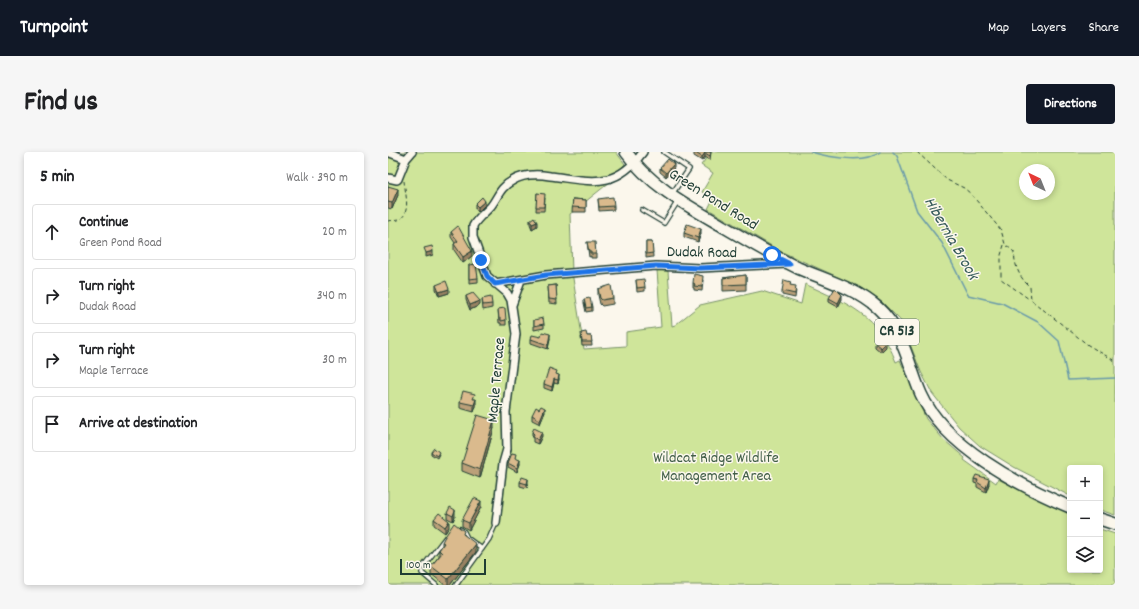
<!DOCTYPE html>
<meta charset="utf-8">
<style>
body{margin:0;font-family:Dekko,sans-serif;background:#f6f6f6;color:#202124}
.controls{position:absolute;right:12px;bottom:12px;display:grid;overflow:hidden;border-radius:4px;box-shadow:0 2px 6px #0003}
.controls button{width:36px;height:36px;display:grid;place-items:center;padding:0;border:0;border-bottom:1px solid #e0e0e0;background:#fff;color:#202124;font:20px sans-serif}
.compass{position:absolute;left:631px;top:12px;width:36px;height:36px;border-radius:50%;background:#fff;box-shadow:0 2px 6px #0003;rotate:317deg}
.scale{position:absolute;left:12px;bottom:10px;width:86px;box-sizing:border-box;padding-left:4px;border:2px solid #1f3d34;border-top:0;font-size:11px;line-height:14px;white-space:nowrap;color:#1f3d34;-webkit-text-stroke:3px #fbf7ec;paint-order:stroke}
.stop{position:absolute;width:12px;height:12px;margin:-9px;border:3px solid #1a73e8;border-radius:50%;background:#fff}
.stop.end{background:#1a73e8;border-color:#fff;box-shadow:0 1px 4px #0008}
.list{margin:0;padding:0;list-style:none}
h2{display:flex;justify-content:space-between;align-items:center;height:52px;margin:0;padding:0 16px;font-size:17px}
h2 small{font-size:13px;font-weight:400;color:#757577}
.list li{display:grid;grid-template-columns:26px 1fr auto;gap:12px;align-items:center;box-sizing:border-box;height:56px;margin:0 8px 8px;padding:0 8px;border:1px solid #e0e0e0;border-radius:4px}
.list b{display:block;font-size:15px;white-space:nowrap}
.list p{margin:0;font-size:13px;white-space:nowrap;color:#757577}
.list em{font-size:13px;font-style:normal;color:#757577}
.icon{flex:none;width:22px;height:22px;fill:none;stroke:currentColor;stroke-width:2;stroke-linecap:round;stroke-linejoin:round}
.map{position:relative;flex:none;width:727px;height:433px;overflow:hidden;border-radius:4px}
header{display:flex;align-items:center;gap:24px;box-sizing:border-box;height:56px;padding:0 20px;background:#111827;color:#fff}
header strong{font-size:19px}
nav{display:flex;gap:22px;margin-inline-start:auto;font-size:14px}
.intro{display:flex;align-items:center;justify-content:space-between;box-sizing:border-box;height:96px;padding:0 24px}
h1{margin:0;font-size:28px}
.button{padding:10px 18px;border-radius:4px;background:#111827;color:#fff;font-size:14px;font-weight:700}
main{display:flex;gap:24px;padding:0 24px}
aside{flex:1;background:#fff;border-radius:4px;box-shadow:0 2px 6px #0003}
.map>svg:first-child{display:block}
.green{fill:#cfe59a;stroke:#779167;fill-rule:evenodd}
.lines{fill:none;stroke-linecap:round;stroke-linejoin:round}
.stream{stroke:#6899aa;stroke-width:1.5}
.service-casing{stroke:#1f3d34;stroke-width:6}
.minor-casing{stroke:#1f3d34;stroke-width:10}
.primary-casing{stroke:#1f3d34;stroke-width:14}
.path{stroke:#1f3d34;stroke-width:1;stroke-dasharray:4 3;stroke-linecap:butt}
.service{stroke:#fbf7ec;stroke-width:3.5}
.minor{stroke:#fbf7ec;stroke-width:7}
.primary{stroke:#fbf7ec;stroke-width:11}
.wall{fill:#bba079;stroke:#1f3d34}
.shaded-wall{fill:#998263;stroke:#1f3d34}
.building{fill:#daba8d;stroke:#1f3d34}
.route{stroke:#1a73e8;stroke-width:5}
.labels{text-anchor:middle;dominant-baseline:central;stroke-width:3;stroke-linejoin:round;paint-order:stroke}
.shield{fill:#fbf7ec;stroke:#61756b;stroke-width:1}
.shield-label{font-size:15px;font-weight:bold;fill:#1f3d34}
.street-label{font-size:16px;fill:#1f3d34;stroke:#fbf7ec}
.park-label{font-size:16px;fill:#425f48;stroke:#fbf7ec}
.water-label{font-size:17px;font-style:italic;fill:#375c5b;stroke:#fbf7ec}
</style>
<header>
<strong>Turnpoint</strong>
<nav><a>Map</a><a>Layers</a><a>Share</a></nav>
</header>
<div class="intro"><h1>Find us</h1><a class="button">Directions</a></div>
<main>
<aside>
<h2>5 min<small>Walk · 390 m</small></h2>
<ul class="list">
<li><svg class="icon" aria-label="ahead" viewBox="0 0 24 24"><path d="M12 20V5M6 11l6-6 6 6"/></svg><div><b>Continue</b><p>Green Pond Road</p></div><em>20 m</em></li>
<li><svg class="icon" aria-label="right" viewBox="0 0 24 24"><path d="M7 20v-9h11M14 6l5 5-5 5"/></svg><div><b>Turn right</b><p>Dudak Road</p></div><em>340 m</em></li>
<li><svg class="icon" aria-label="right" viewBox="0 0 24 24"><path d="M7 20v-9h11M14 6l5 5-5 5"/></svg><div><b>Turn right</b><p>Maple Terrace</p></div><em>30 m</em></li>
<li><svg class="icon" aria-label="arrive" viewBox="0 0 24 24"><path d="M6 21V4h12l-3 4 3 4H6"/></svg><div><b>Arrive at destination</b></div></li>
</ul>
</aside>
<div class="map">
<svg width="727" height="433" viewBox="0 0 727 433">
<rect width="100%" height="100%" fill="#fbf7ec"/>
<filter id="ink" filterUnits="userSpaceOnUse"><feTurbulence type="fractalNoise" baseFrequency=".025" numOctaves="2"/><feDisplacementMap in="SourceGraphic" scale="8" xChannelSelector="R" yChannelSelector="G"/><feConvolveMatrix kernelMatrix="1 2 1 2 8 2 1 2 1" color-interpolation-filters="sRGB"/></filter>
<g filter="url(#ink)">
<!-- green -->
<path class="green" d="M0 0H228L237 12 234 15 237 18 182 62 184 120 196 197 238 194V180L273 175 269 118 280 119 284 174 287 173 312 153 374 139 413 152 417 132C460 152 490 162 508 210L512 208 538 267 556 288 577 306 576 308 608 331 610 327 682 362V418H712V377L727 382V433H0Z
M319 0H727V363L712 358V316H682V344L626 315 592 294 571 275 544 241 533 220 513 169 494 150 470 134 394 100 320 57 325 47 314 40 325 21 313 13 317 8ZM637 18H661V42H637Z"/>
<g class="lines">
<!-- stream -->
<path class="stream" d="M423 0C440 5 478 12 492 0
M505 0 509 4 529 59 554 91 580 143 614 151 650 170 671 189 680 228 727 226"/>
<!-- service casing -->
<g class="service-casing">
<path id="service" d="M276 0 301 17 284 42
M254 58 276 71 290 49
M72 377 76 380 79 386 94 397
M48 433 34 421V416L57 386
M68 433 101 387 108 371"/>
</g>
<!-- minor casing -->
<g class="minor-casing">
<path id="minor" d="M2 1 18 7
M0 26 9 28 10 27 18 7 24 0
M107 132 158 123 268 114 312 116 400 112
M124 153 133 128
M108 371 115 311 119 297 118 260 128 182 123 148 119 141 99 124 85 85V74C89 66 97 61 103 54 110 45 112 35 124 29 135 22 150 22 162 24 204 29 227 38 255 0"/>
</g>
<!-- primary casing -->
<g class="primary-casing">
<path id="primary" d="M238 0C263 35 302 55 338 76 362 90 385 104 410 116 437 128 468 136 490 156 516 180 520 212 533 242 556 294 632 334 682 355
M712 367 727 372"/>
</g>
<!-- path -->
<path class="path" d="M529 0 559 28 576 36 583 42 613 78 617 92 626 100C627 115 631 125 642 135L643 148 700 193 727 209
M0 69C3 68 7 69 10 68 24 63 17 40 16 29
M616 93 613 103V127L641 147"/>
<!-- service -->
<use href="#service" class="service"/>
<!-- minor -->
<use href="#minor" class="minor"/>
<!-- primary -->
<use href="#primary" class="primary"/>
</g>
<!-- wall -->
<path class="wall" d="M306 0H323L322 8 317 5 314 9 306 4Z
M272 16H286L278 25 272 20Z
M0 34 10 43 4 57 0 56Z
M149 41 157 46 156 59H148Z
M185 47 198 48V60H184Z
M210 47 226 54V58L211 59Z
M87 52 97 53 90 60 87 56Z
M142 68 149 74 144 77 142 72Z
M63 80 84 104 75 111 66 98V92L67 91 63 85Z
M296 81H313L310 90 296 85Z
M199 90 208 102V106H203V104L201 105Z
M258 90H264L265 105 258 106Z
M81 113 90 126V130L81 131Z
M358 123V138L335 139V126Z
M248 128 257 135V139L249 140Z
M315 128 314 139 306 138V136H305V131Z
M48 133 61 141 51 144 48 137Z
M168 133 169 152 161 151 160 134Z
M403 133 408 138 407 146 394 143V139Z
M210 137 225 146V152L214 154 212 152 210 143Z
M78 144 92 153 82 158 78 148Z
M441 146 454 147 450 155 441 150Z
M94 147 104 152V156L95 158Z
M196 147 204 155V159L198 160 196 151Z
M110 157 118 168V173H113V171H111Z
M146 168 156 172V176L146 178Z
M199 184H203L204 194H194L193 185Z
M162 186 160 197 143 191V187Z
M487 191 498 195 493 200 487 195Z
M169 222 171 227 170 232 166 231 164 239 156 236V232Z
M87 247 88 254 86 260 72 256V250Z
M157 260 152 272 144 268V263Z
M106 276 92 326 74 319V311Z
M144 280 154 284 150 292 145 290V285L144 284Z
M43 300 51 302 49 306 43 302Z
M128 306 132 312 129 320 120 315V311Z
M586 327 601 332 598 340 589 335V332L586 331Z
M132 330 140 331 139 336 132 334Z
M93 355 81 378 74 374V368Z
M59 361 67 364 65 369 59 366Z
M46 367 61 375 57 381 46 373Z
M76 382 88 400 62 433H57L43 422V414L51 404V398L54 394V390Z"/>
<!-- shaded-wall -->
<path class="shaded-wall" d="M317 1V5L314 9V5Z
M286 12V16L278 25V21Z
M10 37V43L4 57V51Z
M97 49V53L90 60V55Z
M149 70V74L144 77V72Z
M313 77V81L310 90V86Z
M45 99V103L38 105V101Z
M84 99V104L75 111V105Z
M61 137V141L51 144V140Z
M454 143V147L450 155V151Z
M92 149V153L82 158V153Z
M162 182V186L160 197V193Z
M498 191V195L493 200V196Z
M171 223V227L170 232V228Z
M166 227V231L164 239V235Z
M88 247V254L86 260V253Z
M157 256V260L152 272V268Z
M106 268V276L92 326V318Z
M154 280V284L150 292V288Z
M132 308V312L129 320V316Z
M140 327V331L139 336V332Z
M601 327V332L598 340V336Z
M93 349V355L81 378V371Z
M67 358V364L65 369V364Z
M61 369V375L57 381V375Z
M88 392V400L62 433H60V427Z"/>
<!-- building -->
<path class="building" d="M306 0H323L322 4 317 1 314 5Z
M280 7 286 12 278 21 272 16Z
M0 34 10 37 4 51 0 50Z
M149 41 157 42 156 55H148Z
M94 45 97 49 90 55 87 52Z
M225 45 226 54 211 55 210 47Z
M185 47 198 48V56L184 55Z
M146 65 149 70 144 72 142 68Z
M299 72 313 77 310 86 296 81Z
M70 74 84 99 75 105 66 92 70 89 63 80Z
M199 90H207L208 102H203V100H201Z
M258 90H264L265 101 258 102Z
M44 94 45 99 38 101 36 96Z
M88 112 90 126 81 127V113Z
M306 122 315 124 314 135 306 134 307 132 305 131Z
M358 123V132L335 133V126Z
M256 127 257 135 249 136 248 128Z
M396 128 403 130 402 133 408 134 407 142 394 139Z
M58 129 61 137 51 140 48 133Z
M168 133 169 148 161 147 160 134Z
M223 133 225 146 214 148 212 146 210 137Z
M447 136 454 143 450 151 441 146Z
M85 141 92 149 82 153 78 144Z
M103 145 104 152 95 153 94 147Z
M202 146 204 155 198 156 196 147Z
M117 156 118 168 113 169V167H111L110 157Z
M155 166 156 172 146 174V168Z
M154 180 162 182 160 193 143 187 144 183 153 185Z
M198 180 199 184H203L204 190H194L193 181Z
M492 186 498 191 493 196 487 191Z
M161 216 169 219 168 222 171 223 170 228 166 227 164 235 156 232Z
M75 239 87 242 85 247H88L86 253 72 250Z
M153 254 157 256 152 268 144 263 148 255 151 257Z
M89 263 106 268 92 318 74 311Z
M146 276 154 280 150 288 145 285 146 282 144 280Z
M46 296 51 300 49 304 43 300Z
M124 301 128 302 127 306 132 308 129 316 120 311Z
M588 323 601 327 598 336 589 330 590 328 586 327Z
M134 325 140 327 139 332 132 330Z
M86 346 93 349 81 371 74 368Z
M62 355 67 358 65 364 59 361Z
M51 361 61 369 57 375 46 367Z
M66 371 76 379 75 382 88 392 60 427 43 414 54 401 51 398 56 391 54 390 56 386Z"/>
</g>
<g class="lines" filter="url(#ink)">
<!-- route -->
<path class="route" d="M93 108 99 124 107 132 158 123 268 114 312 116 402 112 384 103"/>
</g>
<g class="labels">
<!-- shield labels -->
<rect class="shield" x="487" y="167" width="44" height="26" rx="3"/>
<g class="shield-label">
<text x="509" y="180">CR 513</text>
</g>
<!-- street labels -->
<g class="street-label">
<text transform="translate(325 48) rotate(32)">Green Pond Road</text>
<text transform="translate(314 101) rotate(1)">Dudak Road</text>
<text transform="translate(109 228) rotate(-85)">Maple Terrace</text>
</g>
<!-- park labels -->
<g class="park-label">
<text x="328" y="306">Wildcat Ridge Wildlife<tspan x="328" dy="18">Management Area</tspan></text>
</g>
<!-- water labels -->
<g class="water-label">
<text transform="translate(562 87) rotate(60)">Hibernia Brook</text>
</g>
</g>
</svg>
<div class="controls">
<button>+</button>
<button>−</button>
<button><svg class="icon" aria-label="layers" viewBox="0 0 24 24"><path d="M12 4l9 5-9 5-9-5zM3 14l9 5 9-5"/></svg></button>
</div>
<svg class="compass" viewBox="-18 -18 36 36"><path d="M0-13l5 13h-10z" fill="#e53935"/><path d="M0 13l5-13h-10z" fill="#757577"/></svg>
<div class="scale">100 m</div>
<div class="stop" style="left:384px;top:103px"></div>
<div class="stop end" style="left:93px;top:108px"></div>
</div>
</main>
